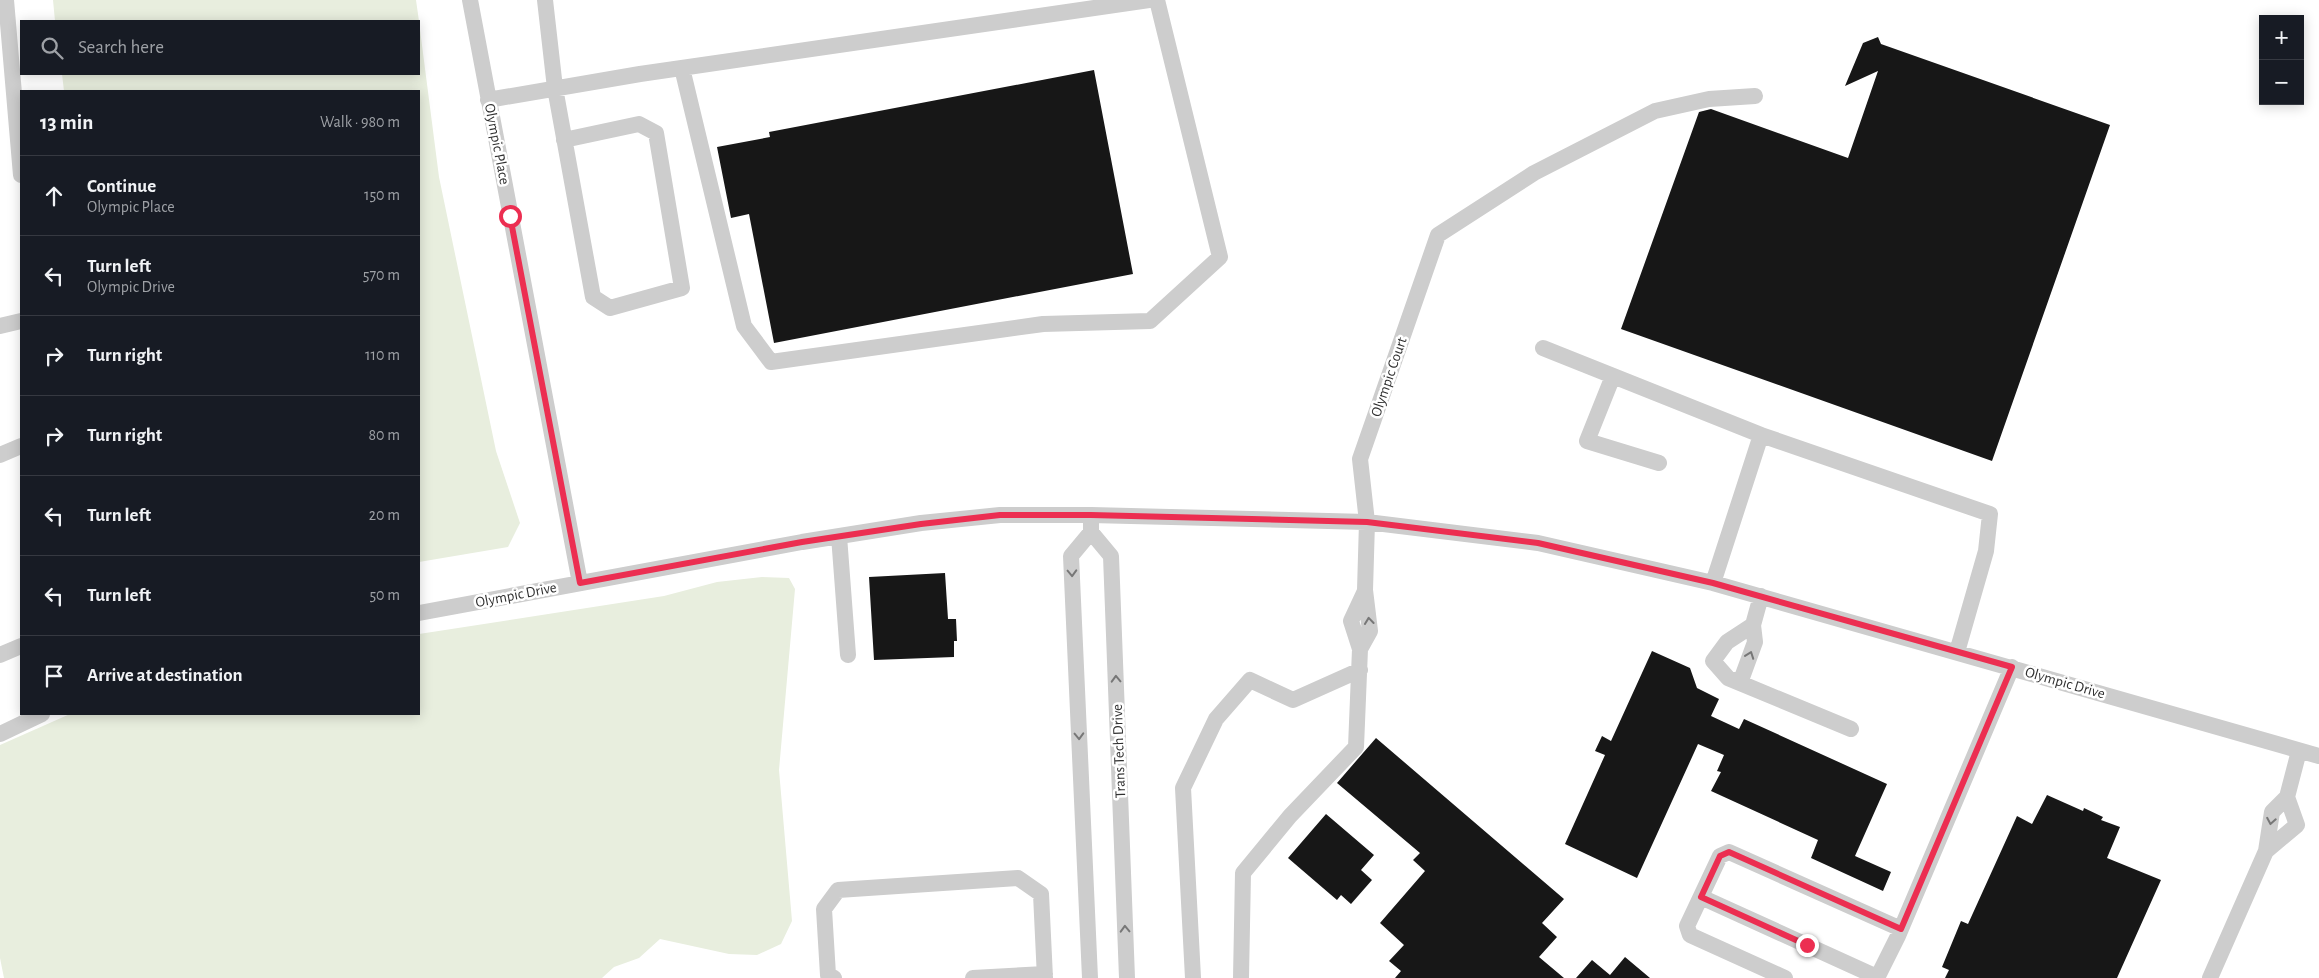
<!DOCTYPE html>
<meta charset="utf-8">
<style>
body{margin:0;font-family:"Alegreya Sans",sans-serif;background:#20242c;color:#f1f3f6}
.controls{position:absolute;right:15px;top:15px;display:grid;overflow:hidden;border-radius:0px;box-shadow:0 2px 12px #0003}
.controls button{width:45px;height:45px;display:grid;place-items:center;padding:0;border:0;border-bottom:1px solid #363941;background:#171b24;color:#f1f3f6;font:25px sans-serif}
.stop{position:absolute;width:15px;height:15px;margin:-11px;border:4px solid #ec2e51;border-radius:50%;background:#fff}
.stop.end{background:#ec2e51;border-color:#fff;box-shadow:0 1px 5px #0008}
.list{margin:0;padding:0;list-style:none}
h2{display:flex;justify-content:space-between;align-items:center;height:65px;margin:0;padding:0 20px;font-size:21px}
h2 small{font-size:16px;font-weight:400;color:#9ea1a6}
.list li{display:grid;grid-template-columns:32px 1fr auto;gap:15px;align-items:center;box-sizing:border-box;height:80px;padding:0 20px;border-top:1px solid #363941}
.list b{display:block;font-size:19px;white-space:nowrap}
.list p{margin:0;font-size:16px;white-space:nowrap;color:#9ea1a6}
.list em{font-size:16px;font-style:normal;color:#9ea1a6}
.icon{flex:none;width:28px;height:28px;fill:none;stroke:currentColor;stroke-width:2;stroke-linecap:round;stroke-linejoin:round}
.map{position:relative;flex:none;width:2319px;height:978px;overflow:hidden}
.search{position:absolute;background:#171b24;box-shadow:0 2px 12px #0003;left:20px;top:20px;width:400px;height:55px;display:flex;align-items:center;gap:12px;box-sizing:border-box;padding:0 18px;border-radius:0px;color:#9ea1a6;font-size:19px}
.panel{position:absolute;background:#171b24;box-shadow:0 2px 12px #0003;left:20px;top:90px;width:400px;height:625px;border-radius:0px}
.map>svg:first-child{display:block}
.green{fill:#e8eede}
.building{fill:#171717}
.lines{fill:none;stroke-linecap:round;stroke-linejoin:round}
.minor{stroke:#cdcdcd;stroke-width:16}
.oneway{stroke:#777}
.route{stroke:#ec2e51;stroke-width:6}
.labels{text-anchor:middle;dominant-baseline:central;stroke-width:5;stroke-linejoin:round;paint-order:stroke}
.street-label{font-size:15px;fill:#303030;stroke:#fff}
</style>
<div class="map">
<svg width="2319" height="978" viewBox="0 0 2319 978">
<rect width="100%" height="100%" fill="#fff"/>
<!-- green -->
<path class="green" d="M53 0H416L419 21H55Z
M419 22 439 177 496 451 520 523 508 547 419 562V91H64L62 74H419Z
M762 577 789 578 795 589 779 770 792 921 781 944 757 955 729 954 660 939 639 958 614 967 602 978H4L0 958V745L70 714H419V634L664 596 717 582Z"/>
<!-- building -->
<path class="building" d="M1878 37 1881 44 2110 125 1992 461 1621 329 1699 112 1711 109 1848 158 1878 71 1845 86 1863 43Z
M1094 70 1133 274 774 343 749 214 731 218 717 147 770 137 769 132Z
M945 573 948 619H956L957 641H954V657L874 660 869 577Z
M1652 651 1690 668 1697 688 1719 699 1711 716 1739 729 1744 719 1887 784 1855 856 1891 872 1883 891 1811 858 1818 840 1711 791 1721 772 1717 771 1724 755 1698 744 1637 878 1565 844 1605 755 1595 751 1602 736 1611 741Z
M1376 738 1564 899 1542 923 1557 937 1539 957 1564 978H1395L1401 971 1389 961 1404 945 1380 923 1425 871 1413 860 1420 853 1337 783Z
M2047 795 2083 811 2084 808 2103 817 2101 820 2120 827 2107 858 2161 880 2117 978H1945L1949 970 1942 967 1961 921 1968 924 2017 816 2032 824Z
M1326 814 1374 855 1361 870 1372 880 1351 904 1341 895 1337 900 1288 858Z
M1625 957 1650 978H1576L1592 960 1610 975Z"/>
<g class="lines">
<!-- minor -->
<path class="minor" d="M6 0 21 175
M470 0 580 583
M545 0 555 88 593 297 610 308 682 288 656 133 639 124 564 140
M682 68 744 326 771 362 1043 324 1150 321 1220 257 1157 0
M488 100 640 74 1149 0
M0 326 21 321
M1543 348 1761 435
M1613 376 1587 441 1659 463
M0 455 21 446
M1091 515V532L1111 556 1127 978
M839 536 848 655
M1713 583 1761 435 1990 514 1986 551 1957 652
M419 613 802 542 921 523 1000 515H1091L1367 522 1538 543 1713 583 2319 756
M1753 625 1727 642 1713 661 1728 678 1851 729
M1360 649 1370 631 1365 590 1367 522 1360 459 1438 235 1534 173 1655 111 1709 99 1755 96
M0 655 21 646
M1740 683 1755 642 1753 625 1761 596
M0 734 42 714
M2266 851 2297 825 2287 797
M1701 897 1877 977
M834 978 828 975 824 909 838 890 1018 878 1041 894 1045 978
M973 978 1045 974
M1090 978 1071 556 1091 532
M1193 978 1183 788 1216 719 1250 680 1293 700 1360 670
M1241 978 1243 873 1290 816 1356 747 1360 649 1351 621 1365 591
M1785 978 1690 935 1687 926 1720 856 1729 852 1901 929
M1877 978 1898 936 2012 667
M2210 978 2266 851 2272 812 2287 797 2299 751"/>
</g>
<!-- one-way arrows -->
<defs><path id="oneway-chevron" d="M-2-3.5L2.5 0L-2 3.5" fill="none" stroke-width="1.6" stroke-linecap="round" stroke-linejoin="round" transform="scale(1.25)"/></defs>
<g class="oneway">
<use href="#oneway-chevron" transform="translate(1072 573) rotate(88)"/>
<use href="#oneway-chevron" transform="translate(1369 621) rotate(-96)"/>
<use href="#oneway-chevron" transform="translate(1750 655) rotate(-70)"/>
<use href="#oneway-chevron" transform="translate(1116 679) rotate(-92)"/>
<use href="#oneway-chevron" transform="translate(1079 736) rotate(88)"/>
<use href="#oneway-chevron" transform="translate(2271 821) rotate(100)"/>
<use href="#oneway-chevron" transform="translate(1125 929) rotate(-92)"/>
</g>
<g class="lines">
<!-- route -->
<path class="route" d="M510 216 580 583 802 542 921 524 1000 515H1091L1367 522 1538 543 1713 583 2012 667 1901 929 1729 852 1720 856 1701 897 1807 945"/>
</g>
<g class="labels">
<!-- street labels -->
<g class="street-label">
<text transform="translate(497 144) rotate(79)">Olympic Place</text>
<text transform="translate(1389 377) rotate(-71)">Olympic Court</text>
<text transform="translate(516 595) rotate(-11)">Olympic Drive</text>
<text transform="translate(2065 683) rotate(16)">Olympic Drive</text>
<text transform="translate(1119 751) rotate(-92)">Trans Tech Drive</text>
</g>
</g>
</svg>
<div class="controls">
<button>+</button>
<button>−</button>
</div>
<div class="stop" style="left:510px;top:216px"></div>
<div class="stop end" style="left:1807px;top:945px"></div>
<div class="search"><svg class="icon" aria-label="search" viewBox="0 0 24 24"><circle cx="10" cy="10" r="6"/><path d="M15 15l6 6"/></svg>Search here</div>
<section class="panel">
<h2>13 min<small>Walk · 980 m</small></h2>
<ul class="list">
<li><svg class="icon" aria-label="ahead" viewBox="0 0 24 24"><path d="M12 20V5M6 11l6-6 6 6"/></svg><div><b>Continue</b><p>Olympic Place</p></div><em>150 m</em></li>
<li><svg class="icon" aria-label="left" viewBox="0 0 24 24"><path d="M17 20v-9H6M10 6l-5 5 5 5"/></svg><div><b>Turn left</b><p>Olympic Drive</p></div><em>570 m</em></li>
<li><svg class="icon" aria-label="right" viewBox="0 0 24 24"><path d="M7 20v-9h11M14 6l5 5-5 5"/></svg><div><b>Turn right</b></div><em>110 m</em></li>
<li><svg class="icon" aria-label="right" viewBox="0 0 24 24"><path d="M7 20v-9h11M14 6l5 5-5 5"/></svg><div><b>Turn right</b></div><em>80 m</em></li>
<li><svg class="icon" aria-label="left" viewBox="0 0 24 24"><path d="M17 20v-9H6M10 6l-5 5 5 5"/></svg><div><b>Turn left</b></div><em>20 m</em></li>
<li><svg class="icon" aria-label="left" viewBox="0 0 24 24"><path d="M17 20v-9H6M10 6l-5 5 5 5"/></svg><div><b>Turn left</b></div><em>50 m</em></li>
<li><svg class="icon" aria-label="arrive" viewBox="0 0 24 24"><path d="M6 21V4h12l-3 4 3 4H6"/></svg><div><b>Arrive at destination</b></div></li>
</ul>
</section>
</div>
